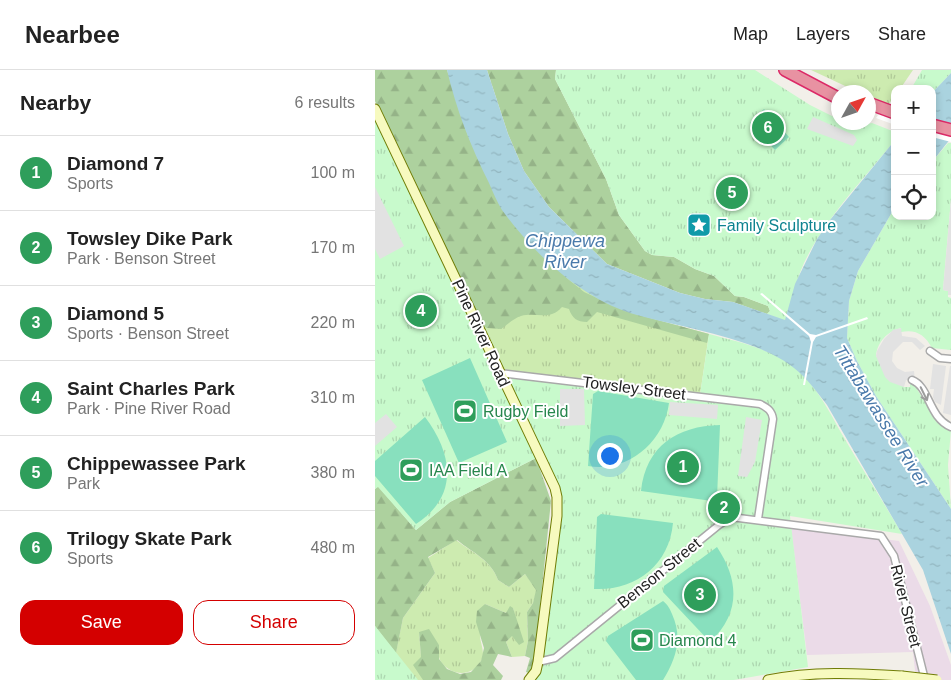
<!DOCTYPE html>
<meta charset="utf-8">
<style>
body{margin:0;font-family:Helvetica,sans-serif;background:#f6f6f6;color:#222}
.controls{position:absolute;right:15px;top:15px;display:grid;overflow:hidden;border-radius:10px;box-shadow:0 2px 8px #0003}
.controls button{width:45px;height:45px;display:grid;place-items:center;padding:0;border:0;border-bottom:1px solid #e0e0e0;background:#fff;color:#222;font:25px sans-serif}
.compass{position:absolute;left:456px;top:15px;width:45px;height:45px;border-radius:50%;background:#fff;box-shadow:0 2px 8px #0003;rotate:50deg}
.you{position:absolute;left:234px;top:385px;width:18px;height:18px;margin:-12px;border:4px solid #fff;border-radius:50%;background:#1a73e8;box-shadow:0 0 0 8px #1a73e833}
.badge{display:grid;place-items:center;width:32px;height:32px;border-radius:50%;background:#d40000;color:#fff;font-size:16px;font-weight:700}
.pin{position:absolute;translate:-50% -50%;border:2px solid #fff;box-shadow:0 1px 5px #0006}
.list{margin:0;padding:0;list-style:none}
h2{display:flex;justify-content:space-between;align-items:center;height:65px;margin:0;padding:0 20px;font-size:21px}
h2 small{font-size:16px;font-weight:400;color:#767676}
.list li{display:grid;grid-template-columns:32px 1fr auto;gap:15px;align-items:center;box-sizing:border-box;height:75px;padding:0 20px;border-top:1px solid #e0e0e0}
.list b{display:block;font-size:19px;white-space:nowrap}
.list p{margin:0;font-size:16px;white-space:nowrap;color:#767676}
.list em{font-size:16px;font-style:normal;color:#767676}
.actions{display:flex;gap:10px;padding:15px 20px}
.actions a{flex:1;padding:11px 0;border:1px solid #d40000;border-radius:15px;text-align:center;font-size:18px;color:#d40000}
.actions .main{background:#d40000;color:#fff}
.icon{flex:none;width:28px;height:28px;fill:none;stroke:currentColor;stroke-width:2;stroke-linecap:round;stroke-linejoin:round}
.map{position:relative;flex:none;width:576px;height:610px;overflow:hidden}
header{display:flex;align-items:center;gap:30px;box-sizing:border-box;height:70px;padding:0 25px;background:#fff;border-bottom:1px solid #e0e0e0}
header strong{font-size:24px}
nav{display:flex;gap:28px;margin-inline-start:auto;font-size:18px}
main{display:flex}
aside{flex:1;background:#fff}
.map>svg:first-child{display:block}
.industrial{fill:#ebdbe8}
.grass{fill:url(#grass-tufts)}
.forest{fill:url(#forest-firs)}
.park{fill:url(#park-tufts)}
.pitch{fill:#88e0be}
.parking{fill:#e2e2e2}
.water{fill:url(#water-ripples)}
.pier{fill:#fff}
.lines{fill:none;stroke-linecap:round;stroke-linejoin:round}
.street-casing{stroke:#a9a9a9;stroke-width:9}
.secondary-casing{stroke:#707d05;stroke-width:11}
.highway-casing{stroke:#dc2a67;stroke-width:14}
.street{stroke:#fff;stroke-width:6}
.secondary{stroke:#f7fabf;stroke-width:9}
.highway{stroke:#e892a2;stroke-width:11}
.secondary-bridge-casing{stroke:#707d05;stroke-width:11;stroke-linecap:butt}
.secondary-bridge{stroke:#f7fabf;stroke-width:9}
.oneway{stroke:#9c9c9c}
.labels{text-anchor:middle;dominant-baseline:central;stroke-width:4;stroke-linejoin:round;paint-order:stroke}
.culture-label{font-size:16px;fill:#0d838f;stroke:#fff;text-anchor:start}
.street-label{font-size:16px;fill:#222;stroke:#fff}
.leisure-label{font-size:16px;fill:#27864d;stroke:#fff;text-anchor:start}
.water-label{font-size:18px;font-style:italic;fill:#4a7aab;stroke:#fff}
</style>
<header>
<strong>Nearbee</strong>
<nav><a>Map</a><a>Layers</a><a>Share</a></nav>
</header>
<main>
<aside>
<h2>Nearby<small>6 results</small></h2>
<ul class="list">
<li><span class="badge" style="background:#2e9e5b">1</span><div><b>Diamond 7</b><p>Sports</p></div><em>100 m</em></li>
<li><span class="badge" style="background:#2e9e5b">2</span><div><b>Towsley Dike Park</b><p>Park · Benson Street</p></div><em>170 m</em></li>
<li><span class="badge" style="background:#2e9e5b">3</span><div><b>Diamond 5</b><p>Sports · Benson Street</p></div><em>220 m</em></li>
<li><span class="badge" style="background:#2e9e5b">4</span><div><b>Saint Charles Park</b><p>Park · Pine River Road</p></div><em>310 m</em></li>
<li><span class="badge" style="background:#2e9e5b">5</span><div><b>Chippewassee Park</b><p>Park</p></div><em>380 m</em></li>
<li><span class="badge" style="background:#2e9e5b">6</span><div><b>Trilogy Skate Park</b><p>Sports</p></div><em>480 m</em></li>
</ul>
<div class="actions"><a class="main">Save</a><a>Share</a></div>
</aside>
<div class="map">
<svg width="576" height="610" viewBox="0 0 576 610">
<defs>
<pattern id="grass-tufts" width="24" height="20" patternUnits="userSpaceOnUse" patternTransform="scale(1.25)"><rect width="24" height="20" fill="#cdebb0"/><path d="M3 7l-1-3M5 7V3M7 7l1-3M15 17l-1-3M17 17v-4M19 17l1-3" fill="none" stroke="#b0c997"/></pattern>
<pattern id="forest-firs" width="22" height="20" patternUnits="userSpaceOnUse" patternTransform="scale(1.25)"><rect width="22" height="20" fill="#add19e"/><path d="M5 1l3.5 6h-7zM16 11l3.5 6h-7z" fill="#95b388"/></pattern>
<pattern id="park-tufts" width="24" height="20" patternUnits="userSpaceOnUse" patternTransform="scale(1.25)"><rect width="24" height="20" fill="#c8facc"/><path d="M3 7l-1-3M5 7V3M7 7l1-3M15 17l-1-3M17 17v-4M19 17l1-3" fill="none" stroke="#acd6af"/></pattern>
<pattern id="water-ripples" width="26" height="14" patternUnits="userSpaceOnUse" patternTransform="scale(1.25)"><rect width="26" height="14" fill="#aad3df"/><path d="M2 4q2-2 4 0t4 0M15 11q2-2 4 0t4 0" fill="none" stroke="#92b5bf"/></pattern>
</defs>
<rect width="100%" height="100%" fill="#f2efe9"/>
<!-- industrial -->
<path class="industrial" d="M416 457 524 471 555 536 576 595V610H541L538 582 432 585Z"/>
<!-- grass -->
<path class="grass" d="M0 0H72L75 14 253 242 334 264 325 325 129 300 0 31Z
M436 0H538L525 19H520V26L512 36 494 27 493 22H483Z
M81 470C98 483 116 490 123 510L134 517 150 504 162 520 158 533 152 542 153 571 150 586 137 587 131 572C144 559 142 554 138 538L131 543 110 534C108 544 106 555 105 565 105 574 111 582 106 591 97 608 74 606 65 590 63 586 64 580 64 575L44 562 48 610H0V556L21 582 28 548 60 503 53 488Z"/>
<!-- forest -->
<path class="forest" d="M0 0H72L93 66 127 139 193 209 209 222 253 242 334 264 332 273 222 242 212 252C202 252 197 248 194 239L187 237C175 251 162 242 146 246 139 248 132 255 126 259L112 258 105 254 0 31Z
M112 0H181L180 9 231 109 244 145 270 181 277 185 299 187 320 199 339 206 360 226 369 227 393 236 395 241 392 244 358 232 330 229 305 223 232 194 174 137 149 101 133 64Z
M161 388 176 431 159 595 154 603 151 602 155 588 150 586 153 571 152 542 158 533 161 520 150 504 134 517 123 510C116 490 98 483 82 470L53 487 60 503 28 548 21 583 0 556V419L3 416 41 460 75 432Z
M110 534 131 543 135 536 138 538 149 572 144 575 137 566 131 572 137 587 123 584 118 595 128 606 126 610H48L38 595 46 587 44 562 54 559 64 575V589L72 599 85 604 96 602 106 591 109 578 101 552 102 541Z"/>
<!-- park -->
<path class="park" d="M181 0H380L435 35 463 49V52L484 56 497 53 520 62V70C489 109 451 147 429 193 420 212 418 232 410 251L392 244 395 241 393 236 369 227 360 226 339 206 320 199 299 187 277 185 270 181 244 145 231 109 180 9Z
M547 0H576V3L557 23V19H536Z
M0 48 161 388 75 432 41 460 3 417 0 419Z
M573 73H576V129L568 220 573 221V227L576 228V280L557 278C550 265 541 259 526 262V258C513 261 502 272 501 286L529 317H535V313L538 312 561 351 576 360 573 395 576 439 501 326 482 291 472 268 474 231 483 201 520 137V146H557V92Z
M334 264C363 272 395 278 419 297 442 316 454 341 468 366 487 399 508 431 527 464L415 446 433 597 359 610H160L162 608 177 512 187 430 133 312V302L325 325Z
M0 556 43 610H0Z"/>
<!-- pitch -->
<path class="pitch" d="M389 39 414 67 400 80 375 53Z
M95 288 132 372 84 393 47 310Z
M223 321 294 333C289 372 253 403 213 396L218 324Z
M50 347C78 384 84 426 41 454L0 406V391Z
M345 355 342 428 337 431 266 421C271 376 302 356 345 355Z
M226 444 298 453C294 496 260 521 219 519L222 447Z
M342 477C364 510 366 543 335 572L288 522 289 516Z
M288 531C293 535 295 539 297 544 308 568 301 589 288 610H261L231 571 233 566Z"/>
<!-- parking -->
<path class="parking" d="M438 47 479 65 482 70 478 76 432 59Z
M0 117 29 176 5 189 0 179Z
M576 129V225H573V221L568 220Z
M526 258 527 266 541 268 550 276 545 280 537 272H528L518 282 517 291 522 298 530 302 539 301 540 311 531 310 529 317 515 312 510 307 501 286 502 281 509 269 518 260Z
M558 294 571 296 566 335 560 332 558 327 559 319H555Z
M575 296H576V349V345L568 343Z
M185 319H209L210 355 185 356Z
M295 332 343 335 342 349 294 345Z
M11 344 22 357 0 376V353Z
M371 347 387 350 380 392 372 407 363 406Z"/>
<!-- water -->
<path class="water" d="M72 0H112L133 64 149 101 174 137 232 194 305 223 330 229 358 232 410 250 420 214 442 169 455 150 520 70V137L483 201 474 231 472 268 482 291 501 326 576 439V584L548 500 452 335C442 322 432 308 419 298 383 268 302 257 255 243 204 226 158 183 127 140 122 132 118 122 114 113 96 77 81 39 72 0Z
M576 3V68L557 92V23Z"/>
<!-- pier -->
<path class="pier" d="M510 35 520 39V55L501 48Z
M557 51 576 56V72L557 67Z
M387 223 435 264 441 265 492 247 493 249 441 267 438 272 430 315H428L436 272 434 266 385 224Z"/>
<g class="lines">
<!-- street casing -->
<g class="street-casing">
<path id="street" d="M555 281 565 288 576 289
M125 303 385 334C393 338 397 341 398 349L383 449
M537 310C555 317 553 347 576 357
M163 592 180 588 344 455 356 447 506 466 519 486 550 610"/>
</g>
<!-- secondary casing -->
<g class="secondary-casing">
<path id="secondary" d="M0 39 180 418 182 427V446L163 592 161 601 154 610
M393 610C437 601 482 603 527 606"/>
</g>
<!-- highway casing -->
<g class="highway-casing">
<path id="highway" d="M410 0 463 28
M493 33 520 43
M557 55 576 60"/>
</g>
<!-- street -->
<use href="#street" class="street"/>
<!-- secondary -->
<use href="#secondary" class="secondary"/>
<!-- highway -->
<use href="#highway" class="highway"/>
<!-- secondary-bridge casing -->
<g class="secondary-bridge-casing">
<path id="secondary-bridge" d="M527 606 562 610"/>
</g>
<!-- secondary-bridge -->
<use href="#secondary-bridge" class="secondary-bridge"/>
</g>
<!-- one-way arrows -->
<defs><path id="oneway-shaft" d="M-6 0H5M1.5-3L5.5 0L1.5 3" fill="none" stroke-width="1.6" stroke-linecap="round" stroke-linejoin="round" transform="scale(1.25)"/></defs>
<use class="oneway" href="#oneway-shaft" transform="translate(549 324) rotate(64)"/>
<!-- icons -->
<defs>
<g id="sight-square" transform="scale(1.25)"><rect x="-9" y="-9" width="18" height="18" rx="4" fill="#0f9aa8" stroke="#fff"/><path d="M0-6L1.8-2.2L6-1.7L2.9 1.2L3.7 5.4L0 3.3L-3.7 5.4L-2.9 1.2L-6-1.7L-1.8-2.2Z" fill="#fff"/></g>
<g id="stadium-square" transform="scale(1.25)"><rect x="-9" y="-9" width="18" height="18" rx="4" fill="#2e9e5b" stroke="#fff"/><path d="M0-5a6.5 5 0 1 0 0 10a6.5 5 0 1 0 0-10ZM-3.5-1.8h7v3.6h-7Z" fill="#fff"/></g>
</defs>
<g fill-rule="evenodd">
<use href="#sight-square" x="324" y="155"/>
<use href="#stadium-square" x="90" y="341"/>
<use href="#stadium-square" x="36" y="400"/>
<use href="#stadium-square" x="267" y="570"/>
</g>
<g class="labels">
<!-- culture labels -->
<g class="culture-label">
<text x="342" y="155">Family Sculpture</text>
</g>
<!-- street labels -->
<g class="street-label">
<text transform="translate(106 263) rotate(65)">Pine River Road</text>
<text transform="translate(259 318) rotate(7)">Towsley Street</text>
<text transform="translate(284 503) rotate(-39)">Benson Street</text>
<text transform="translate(531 536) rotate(76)">River Street</text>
</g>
<!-- leisure labels -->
<g class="leisure-label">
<text x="108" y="341">Rugby Field</text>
<text x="54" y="400">IAA Field A</text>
<text x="284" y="570">Diamond 4</text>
</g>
<!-- water labels -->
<g class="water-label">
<text x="190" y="171">Chippewa<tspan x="190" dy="21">River</tspan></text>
<text transform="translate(506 346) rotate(58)">Tittabawassee River</text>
</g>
</g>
</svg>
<div class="controls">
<button>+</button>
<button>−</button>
<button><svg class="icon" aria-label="locate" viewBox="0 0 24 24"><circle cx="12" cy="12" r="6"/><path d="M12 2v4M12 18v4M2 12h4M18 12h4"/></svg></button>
</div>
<svg class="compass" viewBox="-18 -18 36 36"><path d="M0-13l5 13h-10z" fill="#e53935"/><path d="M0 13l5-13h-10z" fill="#767676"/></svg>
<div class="you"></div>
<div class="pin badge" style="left:308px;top:397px;background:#2e9e5b">1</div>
<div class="pin badge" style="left:349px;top:438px;background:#2e9e5b">2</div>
<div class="pin badge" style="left:325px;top:525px;background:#2e9e5b">3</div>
<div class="pin badge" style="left:46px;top:241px;background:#2e9e5b">4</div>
<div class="pin badge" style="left:357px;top:123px;background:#2e9e5b">5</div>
<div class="pin badge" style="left:393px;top:58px;background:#2e9e5b">6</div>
</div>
</main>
